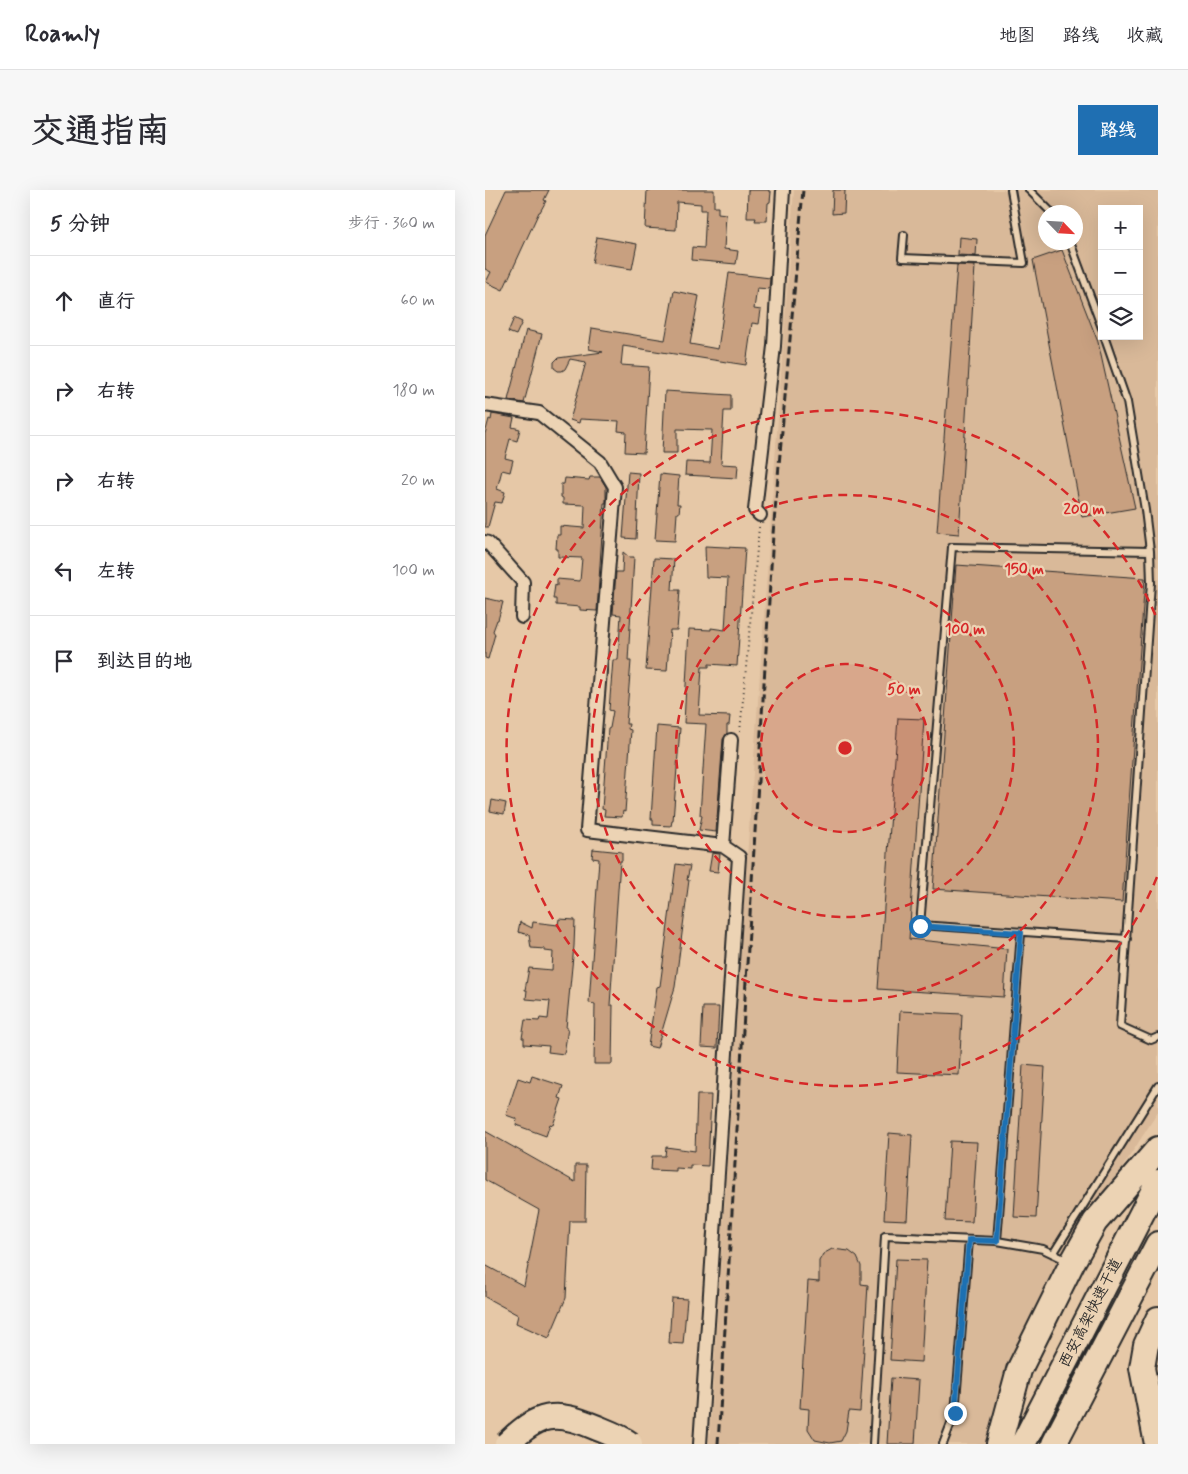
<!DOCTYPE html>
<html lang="zh">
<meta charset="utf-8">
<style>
body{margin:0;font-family:Mynerve,"LXGW WenKai TC",sans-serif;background:#f7f7f7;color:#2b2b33}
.controls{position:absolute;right:15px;top:15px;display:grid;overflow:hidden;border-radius:0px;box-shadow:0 5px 20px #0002}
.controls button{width:45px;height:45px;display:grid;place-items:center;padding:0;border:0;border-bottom:1px solid #e1e1e2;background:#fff;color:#2b2b33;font:25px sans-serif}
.compass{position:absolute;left:553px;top:15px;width:45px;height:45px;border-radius:50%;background:#fff;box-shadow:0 5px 20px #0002;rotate:115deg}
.stop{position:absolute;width:15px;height:15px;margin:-11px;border:4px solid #1f6fb2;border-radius:50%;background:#fff}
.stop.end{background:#1f6fb2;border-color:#fff;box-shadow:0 1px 5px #0008}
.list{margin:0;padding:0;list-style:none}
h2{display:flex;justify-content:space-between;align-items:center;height:65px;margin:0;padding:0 20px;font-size:21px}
h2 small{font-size:16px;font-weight:400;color:#7c7c81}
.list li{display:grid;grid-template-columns:32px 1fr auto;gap:15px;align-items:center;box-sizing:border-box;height:90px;padding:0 20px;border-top:1px solid #e1e1e2}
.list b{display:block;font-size:19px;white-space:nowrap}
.list em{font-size:16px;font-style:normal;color:#7c7c81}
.icon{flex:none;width:28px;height:28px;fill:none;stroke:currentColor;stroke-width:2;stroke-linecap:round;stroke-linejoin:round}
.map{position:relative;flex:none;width:673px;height:1254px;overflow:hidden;border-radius:0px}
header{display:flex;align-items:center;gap:30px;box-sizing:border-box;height:70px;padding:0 25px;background:#fff;border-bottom:1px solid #e1e1e2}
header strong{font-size:24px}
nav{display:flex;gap:28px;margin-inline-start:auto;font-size:18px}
.intro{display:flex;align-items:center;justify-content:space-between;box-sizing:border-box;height:120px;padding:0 30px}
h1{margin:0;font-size:35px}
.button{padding:12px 22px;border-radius:0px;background:#1f6fb2;color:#fff;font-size:18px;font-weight:700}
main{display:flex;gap:30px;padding:0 30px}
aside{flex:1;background:#fff;border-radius:0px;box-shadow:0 5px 20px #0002}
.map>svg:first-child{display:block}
.built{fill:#d9b999;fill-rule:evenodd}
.building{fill:#c8a080;stroke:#2b2b2b}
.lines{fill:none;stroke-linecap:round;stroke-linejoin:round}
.lane-casing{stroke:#2b2b2b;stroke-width:10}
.street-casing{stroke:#2b2b2b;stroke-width:16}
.highway-casing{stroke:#2b2b2b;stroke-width:28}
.path{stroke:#2b2b2b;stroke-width:2;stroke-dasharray:1 4;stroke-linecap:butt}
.lane{stroke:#ecd3b4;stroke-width:6}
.street{stroke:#ecd3b4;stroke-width:12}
.highway{stroke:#ecd3b4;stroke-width:24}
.rail{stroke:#2b2b2b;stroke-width:3;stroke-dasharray:8 4;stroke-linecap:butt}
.highway-bridge-casing{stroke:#2b2b2b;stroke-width:28;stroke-linecap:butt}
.highway-bridge{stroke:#ecd3b4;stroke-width:24}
.route{stroke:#1f6fb2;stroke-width:6}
.ring{fill:none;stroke:#d62828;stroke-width:2.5;stroke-dasharray:9 6}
.labels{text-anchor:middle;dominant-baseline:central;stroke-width:4.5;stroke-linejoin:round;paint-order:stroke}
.street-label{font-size:15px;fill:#2b2b2b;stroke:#ecd3b4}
.centre{fill:#d62828;stroke:#ecd3b4;stroke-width:2.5}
.ring-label{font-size:15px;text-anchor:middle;font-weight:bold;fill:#d62828;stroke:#ecd3b4;stroke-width:4.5;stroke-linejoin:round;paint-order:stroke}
</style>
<header>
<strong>Roamly</strong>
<nav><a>地图</a><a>路线</a><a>收藏</a></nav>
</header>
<div class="intro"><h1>交通指南</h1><a class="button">路线</a></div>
<main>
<aside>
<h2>5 分钟<small>步行 · 360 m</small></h2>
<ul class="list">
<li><svg class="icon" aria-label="ahead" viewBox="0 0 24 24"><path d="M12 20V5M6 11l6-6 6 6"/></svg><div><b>直行</b></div><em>60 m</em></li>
<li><svg class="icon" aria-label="right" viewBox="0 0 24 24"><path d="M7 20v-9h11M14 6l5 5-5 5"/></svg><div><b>右转</b></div><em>180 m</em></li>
<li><svg class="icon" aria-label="right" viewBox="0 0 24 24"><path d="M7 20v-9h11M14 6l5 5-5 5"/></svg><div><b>右转</b></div><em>20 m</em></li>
<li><svg class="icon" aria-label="left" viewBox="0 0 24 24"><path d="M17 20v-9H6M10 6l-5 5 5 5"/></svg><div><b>左转</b></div><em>100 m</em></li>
<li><svg class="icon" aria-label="arrive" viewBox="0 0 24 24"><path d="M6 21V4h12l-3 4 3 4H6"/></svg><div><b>到达目的地</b></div></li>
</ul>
</aside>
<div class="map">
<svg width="673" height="1254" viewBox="0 0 673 1254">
<rect width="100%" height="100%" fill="#e6c8a7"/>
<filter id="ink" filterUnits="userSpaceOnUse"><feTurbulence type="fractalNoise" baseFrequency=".02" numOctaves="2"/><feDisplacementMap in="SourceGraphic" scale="10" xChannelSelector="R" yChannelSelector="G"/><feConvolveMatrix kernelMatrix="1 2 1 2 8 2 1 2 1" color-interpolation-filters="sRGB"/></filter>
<g filter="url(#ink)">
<!-- built -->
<path class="built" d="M309 0H673V922L628 992 520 1193 500 1254H224L262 668ZM617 19H654V146H617ZM560 22H590V52H560Z"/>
<!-- building -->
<path class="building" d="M21 0H64L59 10 61 11 55 22H54L18 100 1 92 6 82 0 79V45Z
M162 0H229V17H233V23L241 24 239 59 253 61 251 74 206 70 207 57 219 58 221 20H216V14L192 12 191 40 160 38Z
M263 0H284V2H286L285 12 283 13 282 31H270L271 28H262Z
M348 0H360L359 23 347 24Z
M112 47 152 54 147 79 107 73Z
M474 47 492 49 491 66 473 65Z
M577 60 613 152 650 318 597 327 548 70Z
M472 75 490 76 474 344 452 342Z
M244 83 285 88 284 99 272 98 269 119 276 120 274 134 267 133 261 175 138 156 136 175 164 177 159 263 140 262 141 242 133 241 134 231 95 229 94 233 85 230 101 172 85 169 80 179 77 181H73L69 178V172L73 168 118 162 104 159 107 138 180 150 189 101 214 106 205 154 233 159Z
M29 128 37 132 31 145 23 142Z
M41 140 57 144 39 213 23 210Z
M180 201 246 205V221H239L236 274 253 275 252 288 200 285 201 272 225 273 227 240 192 239V263H177Z
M7 224 29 228 27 237 35 239 32 251 25 249 20 268 28 270 25 282 17 280 12 299 20 302 17 313 10 312 3 337H0V244L4 229 6 230Z
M143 282 154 283 151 349 138 348Z
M175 284 194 286 192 314H195L194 323H192L190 351 170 350Z
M105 287H115L121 297V313H119L112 421 95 420V417L71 415V409H68L70 395 72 396V389L95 391 97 368 73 367V359H71L72 345H75V336L99 338 100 315 78 314V308L76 307V294H79L80 288 104 290Z
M220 356 260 358 252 476 224 474V477H217L214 525 245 526 244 535H242V543L238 549 231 642 214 640 217 626 215 625 221 534 199 533 204 439 226 440V438L240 440 243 388 221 387Z
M138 362 144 367H149L143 471H146L141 534H144L143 539 146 540 140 622 138 621 137 627 119 626 120 620 117 619 123 539 125 538 128 521 124 520 128 470H133L136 425 128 424 131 382H137Z
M169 368 189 369 187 400H195L192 440H185L182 481 161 480Z
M471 375 660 388 637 712 448 699Z
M0 408 18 412 13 430H12L8 441 10 444 3 469 0 468Z
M413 528 439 529 424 749 522 759 519 807 393 799Z
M172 536 195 538 188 631H187L186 636 168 635V629H166Z
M7 610 21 613 19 624 5 621Z
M108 659 137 662V671H135L125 815H128L127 874H109L110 814 104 813 114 669 107 668Z
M227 663 235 664 233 682 224 681Z
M191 674 205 676 202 690H204L190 797 172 858 163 856 172 797 175 796Z
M74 729 90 730 89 756 81 838H83L79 864 63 862 64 856 39 854V848H37L40 830 54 831 55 828 63 829 65 811 41 809 42 800H40L44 778 67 780 68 762 60 761V759L46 758 44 745 33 742 35 732 47 738 48 732 73 735Z
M218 817H234L232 858 216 857Z
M415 821 477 824 474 885 412 882Z
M538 875 560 877 551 1028 529 1027Z
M47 886 78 896 74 908 77 909 68 935 65 934 61 946 31 935 32 929 21 925 33 888 45 892Z
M212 905H226L223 976 205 975V979L191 978V981L166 980 167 966H180L181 957 210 961Z
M0 941 90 992V975H101L100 1031H85L81 1108 64 1148 31 1133 33 1125 0 1107V1075L39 1096 54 1020 0 990Z
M404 943 427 945 422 1030 399 1029Z
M465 951 492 952 487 1032 460 1031Z
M347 1059 364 1061 372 1067 376 1076V1094L383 1095 375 1222 364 1221 361 1241 356 1251 345 1253 330 1250 323 1239 324 1219 315 1218 323 1091 334 1092V1071L338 1064Z
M411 1069 442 1070 436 1172 405 1170Z
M187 1108 202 1109 198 1154 184 1153Z
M406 1188 434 1190 430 1254H402Z"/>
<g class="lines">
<!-- lane casing -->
<g class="lane-casing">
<path id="lane" d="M544 0 566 22
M419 45 417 68 539 73 526 0
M585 52 617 138
M619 146 642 212 660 320 665 361 666 393 635 836 666 850 673 847
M642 749 435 735 467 357 665 361
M512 1051 536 743
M568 1064 673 896
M388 1254 400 1046 512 1051 558 1059 583 1071
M458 1254 470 1223 484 1050"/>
</g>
<!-- street casing -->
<g class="street-casing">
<path id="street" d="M0 215 54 223 115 272 130 297 102 640 238 656 254 667 215 1254
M275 325 270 320 289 156 298 0
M0 352 3 353 38 392 37 427
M238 656 246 550"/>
</g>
<!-- highway casing -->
<g class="highway-casing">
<path id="highway" d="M514 1254 534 1180 587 1073 610 1032 673 959
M538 1254 673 992
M569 1254 673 1054
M672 1254 657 1178 661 1155 673 1129"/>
</g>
<!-- path -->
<path class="path" d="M255 542 274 337"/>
<!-- lane -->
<use href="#lane" class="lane"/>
<!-- street -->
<use href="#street" class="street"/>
<!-- highway -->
<use href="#highway" class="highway"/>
<!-- rail -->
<path class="rail" d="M233 1254 288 344 318 0"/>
<!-- highway-bridge casing -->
<g class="highway-bridge-casing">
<path id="highway-bridge" d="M22 1254C53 1223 70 1220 110 1237 122 1242 134 1246 145 1254"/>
</g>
<!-- highway-bridge -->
<use href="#highway-bridge" class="highway-bridge"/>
</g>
</g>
<g class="lines" filter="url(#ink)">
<!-- route -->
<path class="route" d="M435 736 536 743 512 1051 484 1050 470 1223"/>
</g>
<!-- distance rings -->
<circle cx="360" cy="558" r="84" fill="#d62828" fill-opacity=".12"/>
<g class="ring">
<circle cx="360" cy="558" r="84"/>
<circle cx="360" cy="558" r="169"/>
<circle cx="360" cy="558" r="253"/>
<path d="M672 687A338 338 0 1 1 672 429"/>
</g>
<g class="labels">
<!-- street labels -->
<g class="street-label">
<text transform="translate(606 1123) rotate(-63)">西安高架快速干道</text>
</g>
</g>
<circle cx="360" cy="558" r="8" class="centre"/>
<g class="ring-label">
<text x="599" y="324">200 m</text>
<text x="539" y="384">150 m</text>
<text x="480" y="444">100 m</text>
<text x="419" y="504">50 m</text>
</g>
</svg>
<div class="controls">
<button>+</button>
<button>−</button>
<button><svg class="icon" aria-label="layers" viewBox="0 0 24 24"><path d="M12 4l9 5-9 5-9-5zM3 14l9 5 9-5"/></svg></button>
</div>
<svg class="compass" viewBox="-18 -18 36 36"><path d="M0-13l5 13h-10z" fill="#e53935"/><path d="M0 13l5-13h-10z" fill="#7c7c81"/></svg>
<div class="stop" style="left:435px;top:736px"></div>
<div class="stop end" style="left:470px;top:1223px"></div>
</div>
</main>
